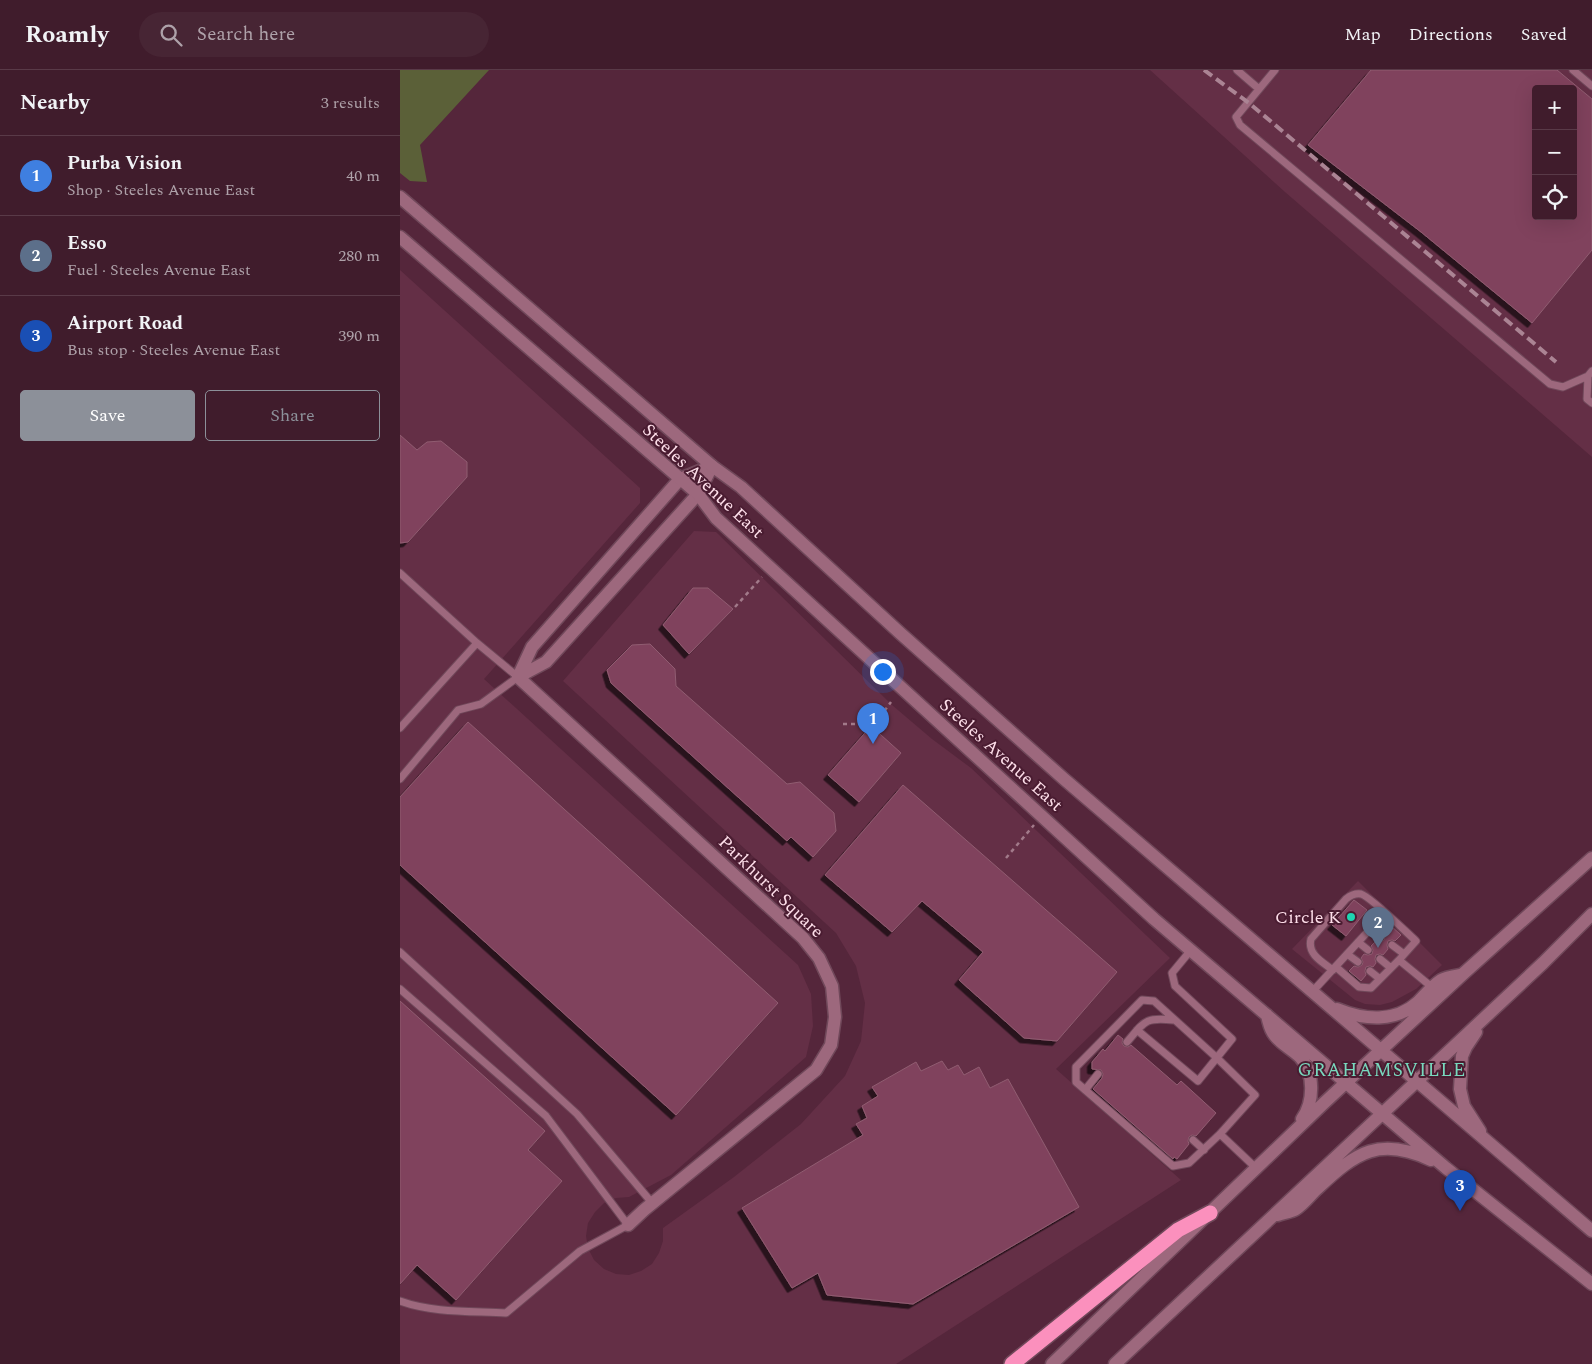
<!DOCTYPE html>
<meta charset="utf-8">
<style>
body{margin:0;font-family:Spectral,serif;background:#472534;color:#f1f3f6}
.controls{position:absolute;right:15px;top:15px;display:grid;overflow:hidden;border-radius:5px;box-shadow:0 5px 20px #0002}
.controls button{width:45px;height:45px;display:grid;place-items:center;padding:0;border:0;border-bottom:1px solid #593a48;background:#401c2c;color:#f1f3f6;font:25px sans-serif}
.you{position:absolute;left:482px;top:601px;width:18px;height:18px;margin:-12px;border:4px solid #fff;border-radius:50%;background:#1a73e8;box-shadow:0 0 0 8px #1a73e833}
.badge{display:grid;place-items:center;width:32px;height:32px;border-radius:50%;background:#8c9099;color:#fff;font-size:16px;font-weight:700}
.pin{position:absolute;translate:-50% -41px;filter:drop-shadow(0 1px 2px #0008)}
.pin::after{content:'';position:absolute;top:26px;width:18px;height:15px;background:inherit;clip-path:polygon(0 0,100% 0,50% 100%)}
.list{margin:0;padding:0;list-style:none}
h2{display:flex;justify-content:space-between;align-items:center;height:65px;margin:0;padding:0 20px;font-size:21px}
h2 small{font-size:16px;font-weight:400;color:#aea1a9}
.list li{display:grid;grid-template-columns:32px 1fr auto;gap:15px;align-items:center;box-sizing:border-box;height:80px;padding:0 20px;border-top:1px solid #593a48}
.list b{display:block;font-size:19px;white-space:nowrap}
.list p{margin:0;font-size:16px;white-space:nowrap;color:#aea1a9}
.list em{font-size:16px;font-style:normal;color:#aea1a9}
.actions{display:flex;gap:10px;padding:15px 20px}
.actions a{flex:1;padding:11px 0;border:1px solid #8c9099;border-radius:5px;text-align:center;font-size:18px;color:#8c9099}
.actions .main{background:#8c9099;color:#fff}
.icon{flex:none;width:28px;height:28px;fill:none;stroke:currentColor;stroke-width:2;stroke-linecap:round;stroke-linejoin:round}
.map{position:relative;flex:none;width:1192px;height:1294px;overflow:hidden}
header{display:flex;align-items:center;gap:30px;box-sizing:border-box;height:70px;padding:0 25px;background:#401c2c;border-bottom:1px solid #593a48}
header strong{font-size:24px}
nav{display:flex;gap:28px;margin-inline-start:auto;font-size:18px}
.search{width:350px;height:45px;background:#472534;display:flex;align-items:center;gap:12px;box-sizing:border-box;padding:0 18px;border-radius:28px;color:#aea1a9;font-size:19px}
main{display:flex}
aside{flex:1;background:#401c2c}
.map>svg:first-child{display:block}
.built{fill:#642f46;fill-rule:evenodd}
.green{fill:#5b6038}
.building{fill:#80435d;stroke:#905c71;fill-rule:evenodd;filter:url(#shadow)}
.lines{fill:none;stroke-linecap:round;stroke-linejoin:round}
.service-casing{stroke:#70485a;stroke-width:9}
.minor-casing{stroke:#70485a;stroke-width:15}
.secondary-casing{stroke:#70485a;stroke-width:15}
.motorway-casing{stroke:#70485a;stroke-width:18}
.path{stroke:#a27a8a;stroke-width:2.5;stroke-dasharray:4 4;stroke-linecap:butt}
.service{stroke:#9d687d;stroke-width:7}
.minor{stroke:#9d687d;stroke-width:12}
.secondary{stroke:#9d687d;stroke-width:12}
.motorway{stroke:#fb90bd;stroke-width:15}
.rail{stroke:#ab8494;stroke-width:4;stroke-dasharray:10 5;stroke-linecap:butt}
.poi-dot{fill:#1ed5b1;stroke:#4a1c31;stroke-width:2}
.labels{text-anchor:middle;dominant-baseline:central;stroke-width:4;stroke-linejoin:round;paint-order:stroke}
.street-label{font-size:18px;fill:#fddee9;stroke:#4a1c31}
.poi-label{font-size:18px;fill:#fddee9;stroke:#4a1c31;text-anchor:end}
.neighbourhood-label{font-size:19px;letter-spacing:1px;fill:#78d9be;stroke:#4a1c31}
</style>
<header>
<strong>Roamly</strong>
<div class="search"><svg class="icon" aria-label="search" viewBox="0 0 24 24"><circle cx="10" cy="10" r="6"/><path d="M15 15l6 6"/></svg>Search here</div>
<nav><a>Map</a><a>Directions</a><a>Saved</a></nav>
</header>
<main>
<aside>
<h2>Nearby<small>3 results</small></h2>
<ul class="list">
<li><span class="badge" style="background:#3f7fe0">1</span><div><b>Purba Vision</b><p>Shop · Steeles Avenue East</p></div><em>40 m</em></li>
<li><span class="badge" style="background:#5c6f8a">2</span><div><b>Esso</b><p>Fuel · Steeles Avenue East</p></div><em>280 m</em></li>
<li><span class="badge" style="background:#1a4fb4">3</span><div><b>Airport Road</b><p>Bus stop · Steeles Avenue East</p></div><em>390 m</em></li>
</ul>
<div class="actions"><a class="main">Save</a><a>Share</a></div>
</aside>
<div class="map">
<svg width="1192" height="1294" viewBox="0 0 1192 1294">
<defs>
<filter id="shadow"><feDropShadow dx="-4.5" dy="4.5" stdDeviation="0" flood-color="#0009"/></filter>
</defs>
<rect width="100%" height="100%" fill="#55263b"/>
<!-- built -->
<path class="built" d="M750 0H1192V387L885 122ZM1136 19H1173V146H1136Z
M0 200 240 418V433L84 609 398 895 411 924 413 956 406 987 271 1105 229 1127 216 1128 204 1133 195 1142 188 1153 186 1166 188 1178 194 1190 204 1199 216 1204 229 1205 241 1201 252 1194 259 1183 263 1171V1158L334 1107 401 1054 445 1006 461 971 465 933 456 896 436 863 163 611 294 461 316 462 492 635 532 669 571 698 770 888 656 999 781 1110 496 1294H0Z
M958 811 1042 895 1016 919 992 932 980 935 965 934 955 930 892 879Z"/>
<!-- green -->
<path class="green" d="M0 0H89L20 75 27 112 10 111 0 103Z"/>
<!-- building -->
<path class="building" d="M971 0H1157L1192 29V180L1132 253 1021 162 908 75ZM1136 19H1173V146H1136Z
M0 365 17 380 27 372 41 371 67 392V407L8 472 0 473Z
M293 518H308L333 539 289 584 263 555Z
M250 574 275 599 276 616 387 714 400 712 434 743 436 761 413 787 391 767 387 771 211 613 207 600 232 575Z
M68 652 378 933 276 1045 0 795V727Z
M471 656 501 683 459 732 428 705Z
M503 715 717 902 657 971 624 968 559 910 583 882 522 831 492 862 425 805Z
M954 830 967 840 946 866 932 855Z
M990 855 1001 865 995 871 992 870 988 871 987 875 988 879 983 885 980 884 976 885 975 889 976 893 973 897 970 896 966 897 965 901 966 905 961 911 949 901 954 896 958 897 962 895 963 892 961 888 964 884 968 885 972 884 973 880 971 876 976 871 980 872 984 870 985 867 983 863Z
M0 931 145 1061 128 1080 162 1111 56 1230 17 1195 0 1214Z
M718 965 723 969 722 973 724 976 728 977 731 975 777 1015 781 1011 816 1043 796 1066 792 1065 789 1067 788 1071 789 1074 777 1089 774 1087 773 1089 693 1019 702 1008 703 1004 701 1000 692 999V992L703 979 705 981Z
M542 991 548 1000 558 995 564 1005 579 997 590 1018 608 1009 679 1137 513 1234 427 1225 418 1203 392 1218 342 1138 463 1065 456 1054 467 1048 462 1036 478 1026 472 1017 516 992 521 1001Z"/>
<g class="lines">
<!-- service casing -->
<g class="service-casing">
<path id="service" d="M837 0 859 19
M875 0 836 47 840 55 1150 314 1163 317 1188 306 1192 301
M1173 0 1192 16
M1188 306 1187 329 1192 333
M0 503 77 573 118 607 81 634 58 640 0 709
M0 658 77 573
M969 860 980 867
M958 872 968 880
M992 875 1004 884
M0 882 177 1044 253 1134
M947 884 958 892
M980 889 991 898
M936 897 959 917 971 918 999 890
M933 900C922 892 907 884 911 869L946 829C951 825 955 823 961 824 971 827 1006 862 1016 871L999 890 1033 918
M970 901 980 909
M0 919 146 1046 228 1155 180 1181 106 1243C71 1241 33 1243 0 1231
M912 922 985 843
M742 930 754 931 817 988 855 1025 820 1064 789 1093 773 1096 676 1012V997Z
M737 960 798 1011 832 969 775 916 772 903 791 880
M727 972C745 951 745 947 773 950
M685 1020 698 1004
M820 1064 856 1098
M793 1070 804 1080"/>
</g>
<!-- minor casing -->
<g class="minor-casing">
<path id="minor" d="M118 607 403 868 419 888 432 916 435 947 431 975 416 1000 244 1140 228 1155
M118 607 132 577 280 409 312 396
M118 607 146 592 298 424 312 396"/>
</g>
<!-- secondary casing -->
<g class="secondary-casing">
<path id="secondary" d="M0 127 312 396 341 417 500 563 664 709 1192 1161
M0 167 298 424 316 448 754 849 1046 1098 1192 1214
M937 939C964 950 995 953 1018 932 1025 925 1033 915 1041 910 1046 907 1054 906 1060 905
M867 945C868 950 870 958 873 963 879 973 892 979 900 987 915 1003 914 1032 902 1049
M1076 962 1066 977 1062 986 1060 1019 1064 1036 1080 1061
M878 1145C883 1143 891 1142 896 1139 904 1134 911 1124 918 1118 956 1082 980 1066 1031 1090
M652 1294 924 1033 1064 903 1192 788
M715 1294 1143 893 1192 844"/>
</g>
<!-- motorway casing -->
<g class="motorway-casing">
<path id="motorway" d="M612 1294 778 1160 810 1143"/>
</g>
<!-- path -->
<path class="path" d="M335 537 362 507
M443 654H475L491 632
M606 788 634 755"/>
<!-- service -->
<use href="#service" class="service"/>
<!-- minor -->
<use href="#minor" class="minor"/>
<!-- secondary -->
<use href="#secondary" class="secondary"/>
<!-- motorway -->
<use href="#motorway" class="motorway"/>
<!-- rail -->
<path class="rail" d="M804 0 849 33 1156 292"/>
</g>
<!-- markers -->
<circle class="poi-dot" cx="951" cy="847" r="5"/>
<g class="labels">
<!-- street labels -->
<g class="street-label">
<text transform="translate(303 411) rotate(43)">Steeles Avenue East</text>
<text transform="translate(601 685) rotate(42)">Steeles Avenue East</text>
<text transform="translate(371 817) rotate(44)">Parkhurst Square</text>
</g>
<!-- poi labels -->
<g class="poi-label">
<text x="941" y="847">Circle K</text>
</g>
<!-- neighbourhood labels -->
<g class="neighbourhood-label">
<text x="982" y="1000">GRAHAMSVILLE</text>
</g>
</g>
</svg>
<div class="controls">
<button>+</button>
<button>−</button>
<button><svg class="icon" aria-label="locate" viewBox="0 0 24 24"><circle cx="12" cy="12" r="6"/><path d="M12 2v4M12 18v4M2 12h4M18 12h4"/></svg></button>
</div>
<div class="you"></div>
<div class="pin badge" style="left:473px;top:674px;background:#3f7fe0">1</div>
<div class="pin badge" style="left:978px;top:878px;background:#5c6f8a">2</div>
<div class="pin badge" style="left:1060px;top:1141px;background:#1a4fb4">3</div>
</div>
</main>
